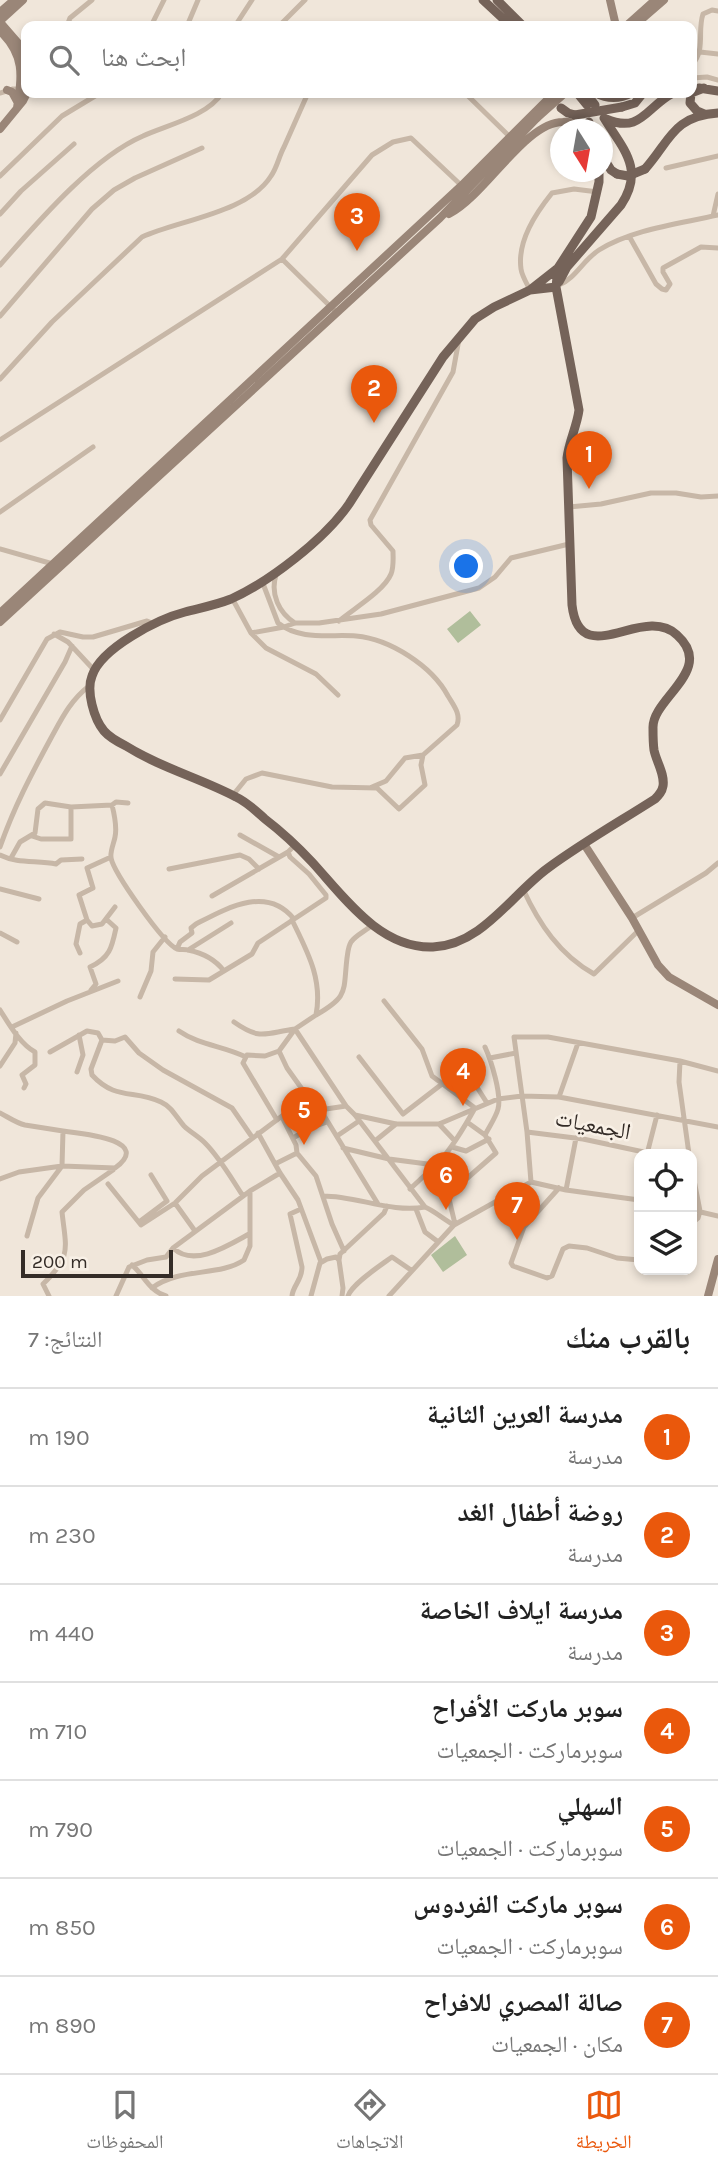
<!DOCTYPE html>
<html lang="ar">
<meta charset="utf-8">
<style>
body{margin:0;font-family:Karla,"Noto Naskh Arabic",sans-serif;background:#f2f2f2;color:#222;direction:rtl}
.controls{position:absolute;right:21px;bottom:21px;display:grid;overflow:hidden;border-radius:14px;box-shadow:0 4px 10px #0003}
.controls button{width:63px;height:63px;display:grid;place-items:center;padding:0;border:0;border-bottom:2px solid #e0e0e0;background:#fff;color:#222;font:35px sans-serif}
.compass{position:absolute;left:550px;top:119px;width:63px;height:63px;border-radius:50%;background:#fff;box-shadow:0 4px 10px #0003;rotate:169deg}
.scale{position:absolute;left:21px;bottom:18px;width:152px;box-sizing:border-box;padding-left:7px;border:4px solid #342c27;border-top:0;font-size:19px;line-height:24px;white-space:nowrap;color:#342c27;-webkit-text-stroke:5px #f8f0e6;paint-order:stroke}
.you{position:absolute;left:467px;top:567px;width:24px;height:24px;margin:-18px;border:5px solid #fff;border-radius:50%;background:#1a73e8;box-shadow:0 0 0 10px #1a73e833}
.badge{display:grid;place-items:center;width:46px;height:46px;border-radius:50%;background:#ea580c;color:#fff;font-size:23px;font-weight:700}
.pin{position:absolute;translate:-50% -58px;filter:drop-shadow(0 2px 4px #0008)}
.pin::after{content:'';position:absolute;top:37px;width:24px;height:21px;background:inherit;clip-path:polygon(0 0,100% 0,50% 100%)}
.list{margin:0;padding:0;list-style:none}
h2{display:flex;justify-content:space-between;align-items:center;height:91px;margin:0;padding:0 28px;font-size:30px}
h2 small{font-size:23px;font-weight:400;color:#767676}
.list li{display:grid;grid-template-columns:46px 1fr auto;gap:21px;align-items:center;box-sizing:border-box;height:98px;padding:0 28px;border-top:2px solid #e0e0e0}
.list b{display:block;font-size:26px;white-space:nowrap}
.list p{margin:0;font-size:23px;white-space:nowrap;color:#767676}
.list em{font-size:23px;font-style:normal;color:#767676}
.icon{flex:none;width:38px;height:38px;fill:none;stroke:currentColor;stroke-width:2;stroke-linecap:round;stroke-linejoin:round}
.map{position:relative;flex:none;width:718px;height:1296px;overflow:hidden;direction:ltr}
.search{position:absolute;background:#fff;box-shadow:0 4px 10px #0003;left:21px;right:21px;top:21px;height:77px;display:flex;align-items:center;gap:18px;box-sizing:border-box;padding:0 24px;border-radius:14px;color:#767676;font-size:26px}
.sheet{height:777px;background:#fff}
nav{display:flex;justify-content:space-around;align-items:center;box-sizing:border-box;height:98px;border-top:2px solid #e0e0e0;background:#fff;font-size:19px;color:#767676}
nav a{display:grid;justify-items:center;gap:4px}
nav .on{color:#ea580c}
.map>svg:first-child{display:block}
.green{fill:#b0be9b}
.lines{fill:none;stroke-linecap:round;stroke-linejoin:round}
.street{stroke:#c7b7a7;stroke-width:5}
.secondary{stroke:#9a8678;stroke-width:8}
.primary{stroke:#756359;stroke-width:9}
.secondary-bridge{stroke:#9a8678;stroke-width:8}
.primary-bridge{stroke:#756359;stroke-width:9}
.labels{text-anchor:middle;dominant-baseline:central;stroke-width:5;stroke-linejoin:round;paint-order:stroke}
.street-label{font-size:23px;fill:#342c27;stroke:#f8f0e6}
</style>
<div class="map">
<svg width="718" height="1296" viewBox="0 0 718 1296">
<rect width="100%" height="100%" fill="#f0e6da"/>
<!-- green -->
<path class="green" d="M470 611 481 625 458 643 447 629Z
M455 1236 467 1255 443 1272 431 1255Z"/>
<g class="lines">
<!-- street -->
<path class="street" d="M67 26 70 18 92 0
M151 26 164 0
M187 26 198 0
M235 26 252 0
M279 26 305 0
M700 52 718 54
M692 65C706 49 697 32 703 14L712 10 718 11
M692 78 707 77 718 80
M0 93 13 89H26
M465 93 510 137
M666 168 718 156
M0 176 62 116 100 93
M0 214 21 191 74 144
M713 216 718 194
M629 236 656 284 662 289 666 290 670 284 663 272V268L701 247 718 248
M282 259 336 312
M0 265C37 223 92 158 143 136 167 125 208 116 222 93
M559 285C576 278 583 260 599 250 633 229 679 224 718 215
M530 290C527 284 522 276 521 269 517 241 536 213 552 193L574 189 598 192
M0 316 92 209 114 190 135 178 202 148
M0 379 52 322 142 237C179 220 248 213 271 176 277 168 279 156 284 147 292 129 300 111 308 93
M0 440 282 259 372 155 393 142 411 138 463 187
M569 507 601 504 651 493H676L701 497 718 496
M0 512 93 447
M0 549 53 564
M276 575C270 594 279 613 295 623
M262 581 278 623C301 641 330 634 356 636 390 639 432 666 448 696 454 706 461 714 457 725L423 755 405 758 386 781 372 787
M232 598 251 633 266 648 316 674 338 695
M339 621C353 609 384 591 391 574 394 567 393 558 393 551L371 525 370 520 453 372 459 339
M251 633 284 627 295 623H319L381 614 479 588 495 577 511 558 569 544
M54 634 68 642 94 670
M0 720 47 639 60 632 83 637H93L147 621 154 624
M0 774 65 662 72 646
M233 795 246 779 262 773 332 787 377 788 399 809 425 785 421 765 423 755
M112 805C114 813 117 828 115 837 114 843 110 851 111 858 114 873 163 943 177 949 181 950 185 949 188 950 203 953 215 959 224 971
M240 835 279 857
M32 836 41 839H71V807
M0 847C14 807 31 775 51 738 62 718 70 701 89 686
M0 855C17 864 38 860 56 864L61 860 82 859
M11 858 20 842 35 833 38 809 45 803 71 807 112 805 116 802 128 803
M169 869 240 855 249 859 259 869
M0 889 39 899
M523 889C539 924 560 955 594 974L639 930
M212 896 288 852 294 846
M632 918 706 873 718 863
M87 920 92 926 102 924 115 907
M0 933 17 942
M177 949 180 942 192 933 191 928 196 924C227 908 267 885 294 919
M188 950 231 923
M80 953 76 944 80 924 87 920 79 895 93 888 87 868 111 857
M175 979 209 980 252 954 258 943 326 898V895L309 874 290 857 288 852
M91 990 96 984 90 967C110 958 112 947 116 928L106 919
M140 997 151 971 153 952 165 937
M384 1001 422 1049 432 1076 475 1108
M0 1010C9 1024 20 1044 35 1052V1065L22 1075 26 1084 24 1088
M316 1015C349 996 343 992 347 958 348 952 348 947 351 942 356 935 366 931 372 925
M234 1022C261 1041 265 1033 295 1029
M12 1027 67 1001 118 981
M295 1029 279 1051 287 1068 312 1103 313 1107
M179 1031C199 1045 224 1046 246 1057
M102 1040 91 1069 92 1075C116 1101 134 1089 161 1102 172 1107 176 1117 184 1126 190 1132 198 1136 205 1143 220 1158 231 1178 243 1196
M485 1047C491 1060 502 1095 498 1109 496 1117 489 1127 485 1135
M50 1052 87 1031 98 1033 102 1040 115 1041 125 1037 139 1053 163 1070 232 1108 252 1137
M359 1057 403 1114
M490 1058 516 1053
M680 1061 679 1082 689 1154
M0 1066 15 1043 16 1033
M77 1072 83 1055 79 1035
M559 1097 578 1043
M346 1106 355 1115 425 1207C436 1212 443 1219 454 1225L531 1182 566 1190 639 1200
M320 1109 378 1204
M0 1113C8 1117 16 1123 25 1125 37 1127 51 1129 63 1131 77 1133 155 1139 115 1168L62 1166 19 1172 0 1179
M403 1114 442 1084 468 1073 487 1103
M355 1115 396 1124H439L498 1099 522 1096 559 1097 718 1127
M282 1117 296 1145 297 1153 316 1176 332 1224 344 1251
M277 1120 243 1063 247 1055 265 1056 279 1051
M439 1124 454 1140
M527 1132 531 1182
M258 1133 280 1173 298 1200 321 1262
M337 1136 359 1121
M293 1138 310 1128 327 1122
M375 1141 396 1124
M452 1147 466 1151 489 1139
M343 1148 389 1159 435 1165
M647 1154 657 1115
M653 1154 583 1139 527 1132 514 1037H548L680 1061 718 1071
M440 1161C454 1145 465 1126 475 1108
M275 1164 297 1153
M692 1170 700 1211 698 1218 692 1223
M108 1184 141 1225 175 1203 202 1176 286 1113 313 1107 326 1109 346 1106 295 1029 316 1015C323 979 307 951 292 920
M559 1188 524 1227 511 1263 513 1266 547 1278 552 1276 563 1249 569 1246 587 1248 617 1258 639 1260
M410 1189 440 1161 455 1224
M566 1190 576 1138
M448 1191 456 1188 496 1153 485 1135 467 1122
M323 1196C357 1196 391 1213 425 1207
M175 1203 195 1231
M416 1209 425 1232 437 1241
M692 1210 718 1216
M139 1222 167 1201 151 1175
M27 1236 38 1198 62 1166 63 1131
M173 1248C194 1268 229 1245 249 1234
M339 1260 343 1288 342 1296
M132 1265C144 1275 149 1291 166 1296
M152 1288C180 1267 219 1277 244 1260L250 1246V1191
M49 1296 43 1284C72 1256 66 1249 62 1212L84 1190 113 1170
M116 1296 129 1267 147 1260 166 1257 173 1248 250 1191 280 1173
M292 1296C293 1285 302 1281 302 1267L290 1214 301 1209
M311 1296 320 1263 327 1259 336 1257 339 1260 340 1254 384 1213 387 1206
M348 1296C352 1284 381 1265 392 1257L411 1270
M389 1296 454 1225"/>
<!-- secondary -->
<path class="secondary" d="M610 0 616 26
M0 12 14 0
M0 21 23 0
M0 22 20 45 25 67
M626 26 655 0
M634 26 664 0
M0 31C25 55 22 75 17 108
M7 90 12 92 18 103
M0 129 23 101 27 93
M449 214C486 195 525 122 563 122 572 121 577 125 584 130
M0 613 461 186 554 93
M0 622 440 218 537 118
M584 844 632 918 658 965 669 977 718 1005
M708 1296 718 1259"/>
<!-- primary -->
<path class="primary" d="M483 0 511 26
M497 0 523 26
M699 88 718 91
M586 93 595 105
M596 93C607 99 620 99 631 93
M578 94 587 105
M622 107 635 103 643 93
M561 108 568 113 575 115
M704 114 697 111 690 103 691 93 704 88
M606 119C641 134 646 107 673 93
M589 122 591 130
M602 156 611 170 617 174
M645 169C670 141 673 116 718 113
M558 268 530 290 494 307 475 319 443 357 349 504C325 539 269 582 231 599 216 605 200 608 185 612 158 619 101 648 92 676 86 691 94 719 104 731 110 738 118 742 126 746 161 768 200 778 236 797 247 802 256 811 265 819 282 832 298 847 312 862 344 897 380 949 433 947 482 945 512 894 548 868 582 843 619 822 655 799 659 795 662 792 663 786 665 774 656 761 654 750 653 743 653 735 653 728 652 698 716 670 677 635 643 603 580 673 572 605L567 458C569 441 577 426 579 410L556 287 558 268 591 217 599 182V172
M559 282 567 267 621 205C645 169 623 149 604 118
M530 290 556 287"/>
<!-- secondary-bridge -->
<path class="secondary-bridge" d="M537 118 565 93"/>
<!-- primary-bridge -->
<path class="primary-bridge" d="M575 115 622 107
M617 174 628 176 645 169"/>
</g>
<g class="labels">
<!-- street labels -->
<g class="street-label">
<text transform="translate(593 1125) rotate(11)">الجمعيات</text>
</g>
</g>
</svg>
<div class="controls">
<button><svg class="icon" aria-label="locate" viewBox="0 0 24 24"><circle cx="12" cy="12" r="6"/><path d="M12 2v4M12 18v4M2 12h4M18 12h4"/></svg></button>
<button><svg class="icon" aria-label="layers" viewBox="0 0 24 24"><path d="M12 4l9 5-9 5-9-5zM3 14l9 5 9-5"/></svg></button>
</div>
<svg class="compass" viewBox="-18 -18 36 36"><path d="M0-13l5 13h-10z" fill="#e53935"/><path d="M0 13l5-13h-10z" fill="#767676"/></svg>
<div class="scale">200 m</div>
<div class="you"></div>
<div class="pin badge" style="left:589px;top:489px">1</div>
<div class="pin badge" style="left:374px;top:423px">2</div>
<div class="pin badge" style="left:357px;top:251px">3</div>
<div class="pin badge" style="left:463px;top:1106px">4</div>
<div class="pin badge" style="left:304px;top:1145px">5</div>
<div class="pin badge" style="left:446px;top:1210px">6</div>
<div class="pin badge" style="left:517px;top:1240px">7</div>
<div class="search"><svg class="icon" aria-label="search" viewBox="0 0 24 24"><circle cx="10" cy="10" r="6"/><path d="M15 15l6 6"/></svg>ابحث هنا</div>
</div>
<section class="sheet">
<h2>بالقرب منك<small>النتائج: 7</small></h2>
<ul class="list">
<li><span class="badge">1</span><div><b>مدرسة العرين الثانية</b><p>مدرسة</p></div><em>190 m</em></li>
<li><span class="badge">2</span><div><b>روضة أطفال الغد</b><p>مدرسة</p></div><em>230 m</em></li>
<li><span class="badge">3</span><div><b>مدرسة ايلاف الخاصة</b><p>مدرسة</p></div><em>440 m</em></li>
<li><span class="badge">4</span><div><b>سوبر ماركت الأفراح</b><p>سوبرماركت · الجمعيات</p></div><em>710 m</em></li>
<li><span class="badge">5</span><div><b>السهلي</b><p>سوبرماركت · الجمعيات</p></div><em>790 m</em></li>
<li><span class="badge">6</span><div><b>سوبر ماركت الفردوس</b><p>سوبرماركت · الجمعيات</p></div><em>850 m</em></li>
<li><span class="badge">7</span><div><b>صالة المصري للافراح</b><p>مكان · الجمعيات</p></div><em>890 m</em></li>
</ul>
</section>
<nav>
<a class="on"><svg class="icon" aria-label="map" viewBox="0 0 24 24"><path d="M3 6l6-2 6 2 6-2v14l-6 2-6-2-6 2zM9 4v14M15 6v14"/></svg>الخريطة</a>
<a><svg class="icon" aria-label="directions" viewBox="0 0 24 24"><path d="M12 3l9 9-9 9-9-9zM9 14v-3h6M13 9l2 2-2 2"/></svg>الاتجاهات</a>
<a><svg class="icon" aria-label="saved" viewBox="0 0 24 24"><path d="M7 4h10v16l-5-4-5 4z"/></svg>المحفوظات</a>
</nav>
